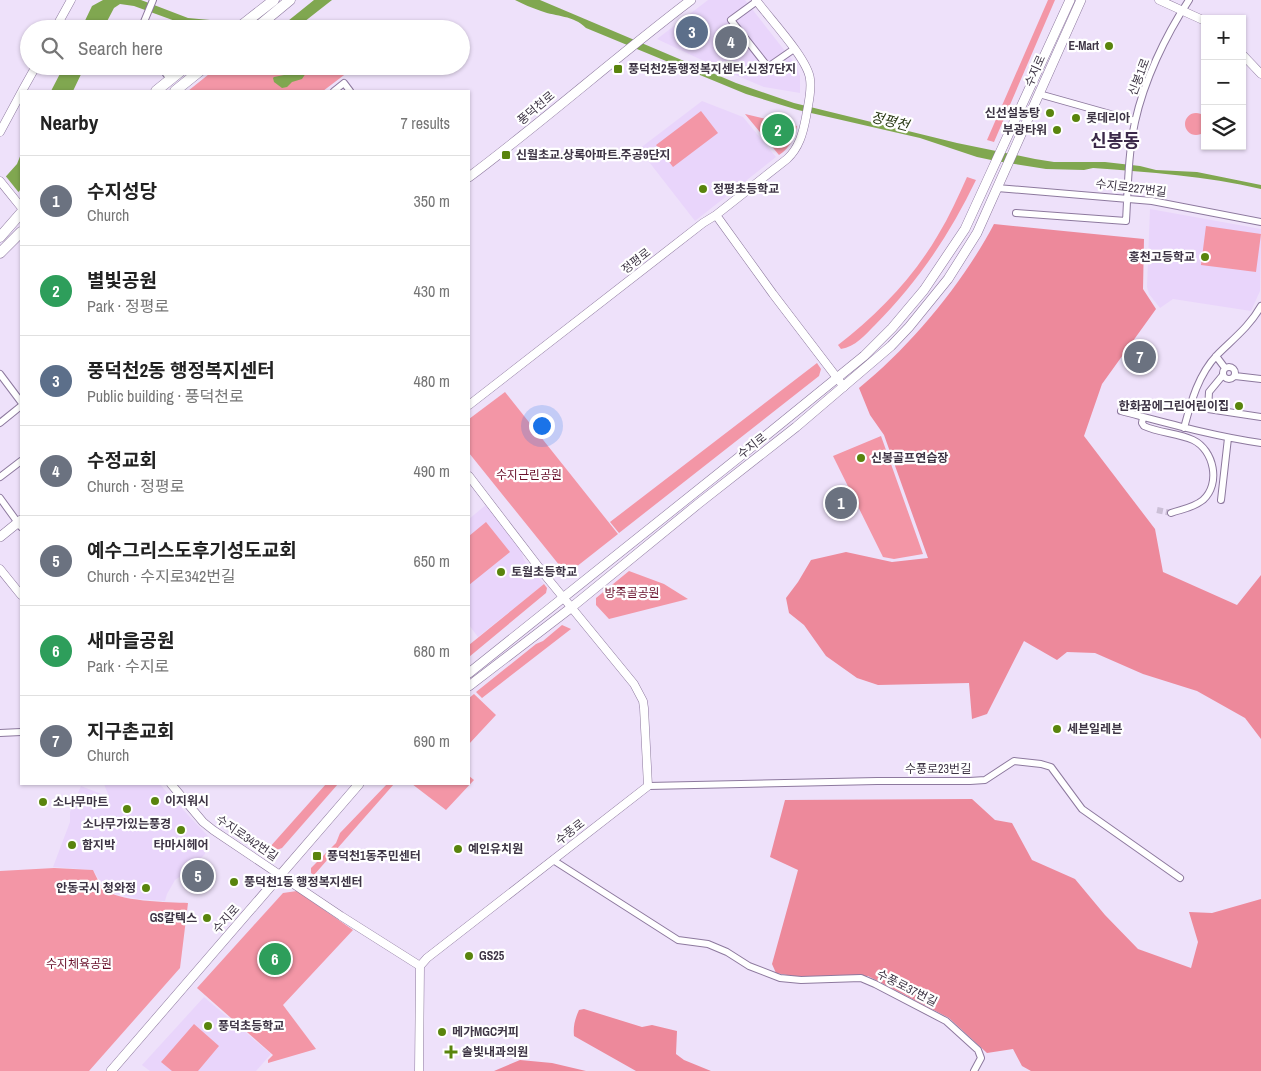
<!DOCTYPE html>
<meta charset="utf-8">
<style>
body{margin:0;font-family:"Archivo Narrow","Noto Sans KR",sans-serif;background:#f6f6f6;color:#222}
.controls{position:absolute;right:15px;top:15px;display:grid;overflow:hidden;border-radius:0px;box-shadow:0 1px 4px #0004}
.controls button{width:45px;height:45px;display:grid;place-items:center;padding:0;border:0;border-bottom:1px solid #e0e0e0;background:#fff;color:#222;font:25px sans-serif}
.you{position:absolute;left:541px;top:425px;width:18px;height:18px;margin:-12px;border:4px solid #fff;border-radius:50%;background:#1a73e8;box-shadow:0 0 0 8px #1a73e833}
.badge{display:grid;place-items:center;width:32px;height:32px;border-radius:50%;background:#d93025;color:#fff;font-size:16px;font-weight:700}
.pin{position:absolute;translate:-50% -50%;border:2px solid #fff;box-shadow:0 1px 5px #0006}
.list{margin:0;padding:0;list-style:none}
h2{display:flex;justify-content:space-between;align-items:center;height:65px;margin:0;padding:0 20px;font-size:21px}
h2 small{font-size:16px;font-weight:400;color:#767676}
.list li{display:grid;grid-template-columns:32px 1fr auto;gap:15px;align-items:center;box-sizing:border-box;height:90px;padding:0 20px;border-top:1px solid #e0e0e0}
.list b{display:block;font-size:19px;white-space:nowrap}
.list p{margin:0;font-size:16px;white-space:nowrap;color:#767676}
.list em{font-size:16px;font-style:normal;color:#767676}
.icon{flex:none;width:28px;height:28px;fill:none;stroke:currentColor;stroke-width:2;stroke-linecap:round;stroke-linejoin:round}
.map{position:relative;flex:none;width:1261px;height:1071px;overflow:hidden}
.search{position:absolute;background:#fff;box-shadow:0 1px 4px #0004;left:20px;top:20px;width:450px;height:55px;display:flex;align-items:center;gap:12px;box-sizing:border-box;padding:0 18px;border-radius:28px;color:#767676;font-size:19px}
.panel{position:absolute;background:#fff;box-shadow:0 1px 4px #0004;left:20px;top:90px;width:450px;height:695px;border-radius:0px}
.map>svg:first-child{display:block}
.built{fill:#e9d5fb}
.green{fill:#f396a6}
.forest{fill:#ed899b}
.water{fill:#80a750}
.pier{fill:#eee1fa}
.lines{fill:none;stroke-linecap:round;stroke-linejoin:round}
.minor-tunnel{stroke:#cbbfd6;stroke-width:6;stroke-dasharray:6 3;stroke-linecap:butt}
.minor-casing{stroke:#8d799e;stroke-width:8}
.tertiary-casing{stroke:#8d799e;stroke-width:9}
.secondary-casing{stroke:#8d799e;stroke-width:10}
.primary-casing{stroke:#8d799e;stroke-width:11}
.minor{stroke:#fff;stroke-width:6}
.tertiary{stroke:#fff;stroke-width:8}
.secondary{stroke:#fff;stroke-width:9}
.primary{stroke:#fff;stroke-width:10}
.poi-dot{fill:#59840d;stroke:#fff;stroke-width:2}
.labels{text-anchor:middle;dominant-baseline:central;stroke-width:4.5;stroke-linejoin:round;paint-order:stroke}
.poi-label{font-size:12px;font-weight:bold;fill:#3e3545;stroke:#fff;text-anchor:start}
.street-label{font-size:12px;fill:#3e3545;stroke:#fff}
.park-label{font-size:12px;fill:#6a112c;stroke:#fff}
.water-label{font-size:14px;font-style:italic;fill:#2a3a16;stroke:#fff}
.district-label{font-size:18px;font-weight:bold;fill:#3b2949;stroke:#fff}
</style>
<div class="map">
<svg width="1261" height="1071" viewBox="0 0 1261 1071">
<rect width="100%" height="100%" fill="#eee1fa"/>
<!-- built -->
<path class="built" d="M708 0H745L796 65 800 76V93L764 87 721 69 657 39Z
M702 101 743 117 776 157 695 221 639 149Z
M1150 209 1261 229 1260 291 1251 311 1173 299 1160 308 1149 294 1147 287Z
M487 504 520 547 524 560 544 584 478 637 469 625V519Z
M104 784H160L169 795 208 836 205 854 188 871 175 880 167 894 165 901 139 899 116 894 104 888 93 870 53 867 70 822V812L81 786 109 797Z
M204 997 271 1054 256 1071H150L142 1065Z"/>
<!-- green -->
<path class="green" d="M1048 0H1055L994 142 987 140Z
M219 66H356L323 91H188Z
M701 111 718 133 673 167 656 145Z
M1185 124a11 11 0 1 1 22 0a11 11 0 1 1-22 0Z
M745 114 797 126C794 138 790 148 779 155Z
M967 177 976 180C950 234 918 282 875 325 865 335 855 347 841 349L838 345C877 315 913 278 938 235 949 217 958 197 967 177Z
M1206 226 1261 234 1256 272 1201 265Z
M817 363 821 369 819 376 619 533 610 522Z
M505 392 618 534 571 571H564L469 453V419Z
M881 436 923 554 894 559 883 557 833 456Z
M486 522 510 552 469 585V536Z
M629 571 664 584 688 599 609 619 596 605V598Z
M544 584 547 588 546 593 469 657V645Z
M562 625 571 629 482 698 476 692 536 644 543 641Z
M474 694 496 715 469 744V698Z
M469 776 474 780 446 810 412 784H469Z
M326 784H338L282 848 274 851 269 848Z
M387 784H394L314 875 311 873V868L336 843 340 833Z
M54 868 93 870C96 876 99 883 103 888 115 902 170 902 188 903L180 968 89 1071H0V871Z
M297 891 353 930 283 1005 316 1049 268 1063V1060L273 1055 197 988 283 893Z
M194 1024 219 1046 198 1071H172L161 1062Z"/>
<!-- forest -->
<path class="forest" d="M994 224 1144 239 1143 289 1156 309 1102 384 1084 436 1155 529 1163 572 1237 605 1261 575V739L1245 718 1197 691 1143 674 1095 653 1067 652 1057 660 1024 641 987 714 972 719 969 683 878 685 857 678 826 656 804 625 789 613 786 598 798 582 811 560 846 552 892 562 928 558 884 435 870 415 859 388C911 346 963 283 994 224Z
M972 799 995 820 1012 823 1032 860 1075 879 1105 915 1138 949 1191 968 1198 942 1189 912 1212 913 1261 899V1071H1031L1022 1066 1013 1049 987 1053 949 1018 868 976 798 977 776 973 772 964 798 870 770 857 785 800Z
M584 1009 642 1027 652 1025 677 1031 676 1054 684 1060 711 1071H636L574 1036C573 1026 575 1019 579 1010Z
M520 1060 552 1063 586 1071H494Z"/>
<!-- water -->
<path class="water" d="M103 0H141L188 18 210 20 235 29H204L189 26 134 6 120 4 114 8 103 29H81L92 6Z
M314 0H332L295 29H278Z
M515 0H540L736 83 794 103 957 143 1035 159 1054 162H1105L1140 166 1156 170 1197 172 1261 185V189C1206 176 1149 172 1093 168L1084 170 1046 169 996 161 977 157 920 138 798 110 746 94 586 28C573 15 557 17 541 11 532 8 523 4 515 0Z
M64 66H85L73 91H51Z
M296 70H301L306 73 302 79 292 82 287 87 282 88 274 82 273 78 274 77 289 74Z
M21 154V189L3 210 0 183 17 164Z"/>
<!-- pier -->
<path class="pier" d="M4 174 20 194 0 217V179Z"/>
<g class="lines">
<!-- minor-tunnel -->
<path class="minor-tunnel" d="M1157 510 1171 513"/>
<!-- minor casing -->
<g class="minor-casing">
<path id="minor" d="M757 1 731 20 768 67 794 49
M141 29 153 0
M160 66 170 79
M334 91 344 83 350 91
M1039 94 1135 121
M997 188 1152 201 1261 222
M1016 213 1126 221C1128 188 1128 154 1135 122 1144 81 1165 36 1189 0
M1216 356 1225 368
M1223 373a6 6 0 1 1 12 0a6 6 0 1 1-12 0Z
M0 374 21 402
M1223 375 1209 392 1208 409 1261 417
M1235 376 1261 379
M1121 411C1167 423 1213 436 1261 443
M1143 417 1142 423 1144 426C1159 433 1178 433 1193 440 1214 450 1221 484 1203 500 1193 508 1182 509 1171 513
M0 423 21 406
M1184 428C1191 402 1198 375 1217 355 1233 339 1250 326 1261 306
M0 477 21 461
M0 498 21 527
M1221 500 1228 438
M0 733 21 732
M648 786 877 781H970L985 780 1014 761 1041 764 1051 767 1082 809 1180 878
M553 860 678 940 708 944 727 952 749 966 780 978 801 980 861 978 875 984 946 1021 978 1050 981 1058 974 1071"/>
</g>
<!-- tertiary casing -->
<g class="tertiary-casing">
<path id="tertiary" d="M1159 0 1205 21
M55 29 71 0
M1242 54 1261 74
M22 91 36 66
M0 132 21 93
M0 181 21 207
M716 215 773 294 844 387
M469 405 703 223 716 215 787 159C799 148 803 133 806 117 808 105 812 91 810 79 808 59 769 18 756 0
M0 569 21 595
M171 784 203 822 213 830 341 916 420 966
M419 1071 420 966 427 958 648 786 644 708 643 701 634 684 544 574 469 476"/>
</g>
<!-- secondary casing -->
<g class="secondary-casing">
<path id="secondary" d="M469 177C545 120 616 57 691 0
M0 537 21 520
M469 673 763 438 864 356 892 328 924 290 965 229 1070 0
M469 686 572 607 698 504 796 427 891 346 909 327 948 279 977 233 1081 0
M111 1071 359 784"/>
</g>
<!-- primary casing -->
<g class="primary-casing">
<path id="primary" d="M237 29 274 0
M255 29 290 0
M156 91 187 66
M175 91 206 66
M0 237 21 213
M0 253 21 232"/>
</g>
<!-- minor -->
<use href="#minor" class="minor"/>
<!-- tertiary -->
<use href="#tertiary" class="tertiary"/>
<!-- secondary -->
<use href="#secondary" class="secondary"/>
<!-- primary -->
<use href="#primary" class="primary"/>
</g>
<!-- markers -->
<g class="poi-dot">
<circle cx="1109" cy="46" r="5"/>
<rect x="613" y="64" width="10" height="10" rx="2.5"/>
<circle cx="1050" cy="113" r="5"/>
<circle cx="1076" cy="118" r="5"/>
<circle cx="1057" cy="130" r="5"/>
<rect x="501" y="150" width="10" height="10" rx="2.5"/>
<circle cx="703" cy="189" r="5"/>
<circle cx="1205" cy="257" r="5"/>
<circle cx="1239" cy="406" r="5"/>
<circle cx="861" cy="458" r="5"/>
<circle cx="501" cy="572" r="5"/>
<circle cx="1057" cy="729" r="5"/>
<circle cx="155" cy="801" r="5"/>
<circle cx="43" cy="802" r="5"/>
<circle cx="127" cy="809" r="5"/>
<circle cx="181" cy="830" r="5"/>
<circle cx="72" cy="845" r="5"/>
<circle cx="458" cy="849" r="5"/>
<rect x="312" y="851" width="10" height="10" rx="2.5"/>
<circle cx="234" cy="882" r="5"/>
<circle cx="146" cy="888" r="5"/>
<circle cx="207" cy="918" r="5"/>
<circle cx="469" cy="956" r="5"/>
<circle cx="208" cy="1026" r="5"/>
<circle cx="442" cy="1032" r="5"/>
<path d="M448.5 1044.5h5v5h5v5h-5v5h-5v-5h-5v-5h5z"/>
</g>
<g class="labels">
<!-- poi labels -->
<g class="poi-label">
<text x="1099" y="46" text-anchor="end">E-Mart</text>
<text x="628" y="69">풍덕천2동행정복지센터.신정7단지</text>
<text x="1040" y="113" text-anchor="end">신선설농탕</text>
<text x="1086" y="118">롯데리아</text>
<text x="1047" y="130" text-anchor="end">부광타워</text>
<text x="516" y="155">신월초교.상록아파트.주공9단지</text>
<text x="713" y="189">정평초등학교</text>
<text x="1195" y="257" text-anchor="end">홍천고등학교</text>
<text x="1229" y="406" text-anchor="end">한화꿈에그린어린이집</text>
<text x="871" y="458">신봉골프연습장</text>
<text x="511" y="572">토월초등학교</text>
<text x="1067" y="729">세븐일레븐</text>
<text x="165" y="801">이지워시</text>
<text x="53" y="802">소나무마트</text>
<text x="127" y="824" text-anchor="middle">소나무가있는풍경</text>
<text x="82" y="845">함지박</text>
<text x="181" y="845" text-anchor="middle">타마시헤어</text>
<text x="468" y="849">예인유치원</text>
<text x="327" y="856">풍덕천1동주민센터</text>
<text x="244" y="882">풍덕천1동 행정복지센터</text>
<text x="136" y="888" text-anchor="end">안동국시 청와정</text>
<text x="197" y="918" text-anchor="end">GS칼텍스</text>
<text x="479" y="956">GS25</text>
<text x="218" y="1026">풍덕초등학교</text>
<text x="452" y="1032">메가MGC커피</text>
<text x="462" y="1052">솔빛내과의원</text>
</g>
<!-- street labels -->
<g class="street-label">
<text transform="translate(1035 71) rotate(-66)">수지로</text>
<text transform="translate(1139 77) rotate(-69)">신봉1로</text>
<text transform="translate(536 108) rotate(-40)">풍덕천로</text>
<text transform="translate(1131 188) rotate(7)">수지로227번길</text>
<text transform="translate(636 261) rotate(-38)">정평로</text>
<text transform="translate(752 446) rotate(-38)">수지로</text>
<text x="938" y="769">수풍로23번길</text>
<text transform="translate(570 832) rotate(-38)">수풍로</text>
<text transform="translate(247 838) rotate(34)">수지로342번길</text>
<text transform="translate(226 919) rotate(-48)">수지로</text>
<text transform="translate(907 988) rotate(27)">수풍로37번길</text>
</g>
<!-- park labels -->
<g class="park-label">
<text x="529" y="475">수지근린공원</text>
<text x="632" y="593">방죽골공원</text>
<text x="79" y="964">수지체육공원</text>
</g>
<!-- water labels -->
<g class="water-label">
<text transform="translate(890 121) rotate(14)">정평천</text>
</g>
<!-- district labels -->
<g class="district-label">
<text x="1115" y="140">신봉동</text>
</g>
</g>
</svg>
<div class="controls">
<button>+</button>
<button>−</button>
<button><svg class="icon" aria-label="layers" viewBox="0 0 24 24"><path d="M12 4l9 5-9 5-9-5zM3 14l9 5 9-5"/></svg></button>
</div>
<div class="you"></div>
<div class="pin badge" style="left:841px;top:503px;background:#6b7280">1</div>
<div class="pin badge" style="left:778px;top:130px;background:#2e9e5b">2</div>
<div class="pin badge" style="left:692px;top:32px;background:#5c6f8a">3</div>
<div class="pin badge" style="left:731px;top:42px;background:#6b7280">4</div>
<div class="pin badge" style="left:198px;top:876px;background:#6b7280">5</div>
<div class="pin badge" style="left:275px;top:959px;background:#2e9e5b">6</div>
<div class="pin badge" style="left:1140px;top:357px;background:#6b7280">7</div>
<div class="search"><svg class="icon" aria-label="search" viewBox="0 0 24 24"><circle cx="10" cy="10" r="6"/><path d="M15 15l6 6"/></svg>Search here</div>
<section class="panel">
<h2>Nearby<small>7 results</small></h2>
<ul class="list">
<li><span class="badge" style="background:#6b7280">1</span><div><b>수지성당</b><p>Church</p></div><em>350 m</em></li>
<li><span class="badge" style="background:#2e9e5b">2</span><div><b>별빛공원</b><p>Park · 정평로</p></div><em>430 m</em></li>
<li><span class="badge" style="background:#5c6f8a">3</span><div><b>풍덕천2동 행정복지센터</b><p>Public building · 풍덕천로</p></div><em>480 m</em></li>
<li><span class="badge" style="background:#6b7280">4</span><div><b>수정교회</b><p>Church · 정평로</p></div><em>490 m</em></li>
<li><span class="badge" style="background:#6b7280">5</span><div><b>예수그리스도후기성도교회</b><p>Church · 수지로342번길</p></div><em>650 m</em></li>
<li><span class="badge" style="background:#2e9e5b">6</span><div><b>새마을공원</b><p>Park · 수지로</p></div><em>680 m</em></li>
<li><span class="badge" style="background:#6b7280">7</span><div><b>지구촌교회</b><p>Church</p></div><em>690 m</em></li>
</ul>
</section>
</div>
